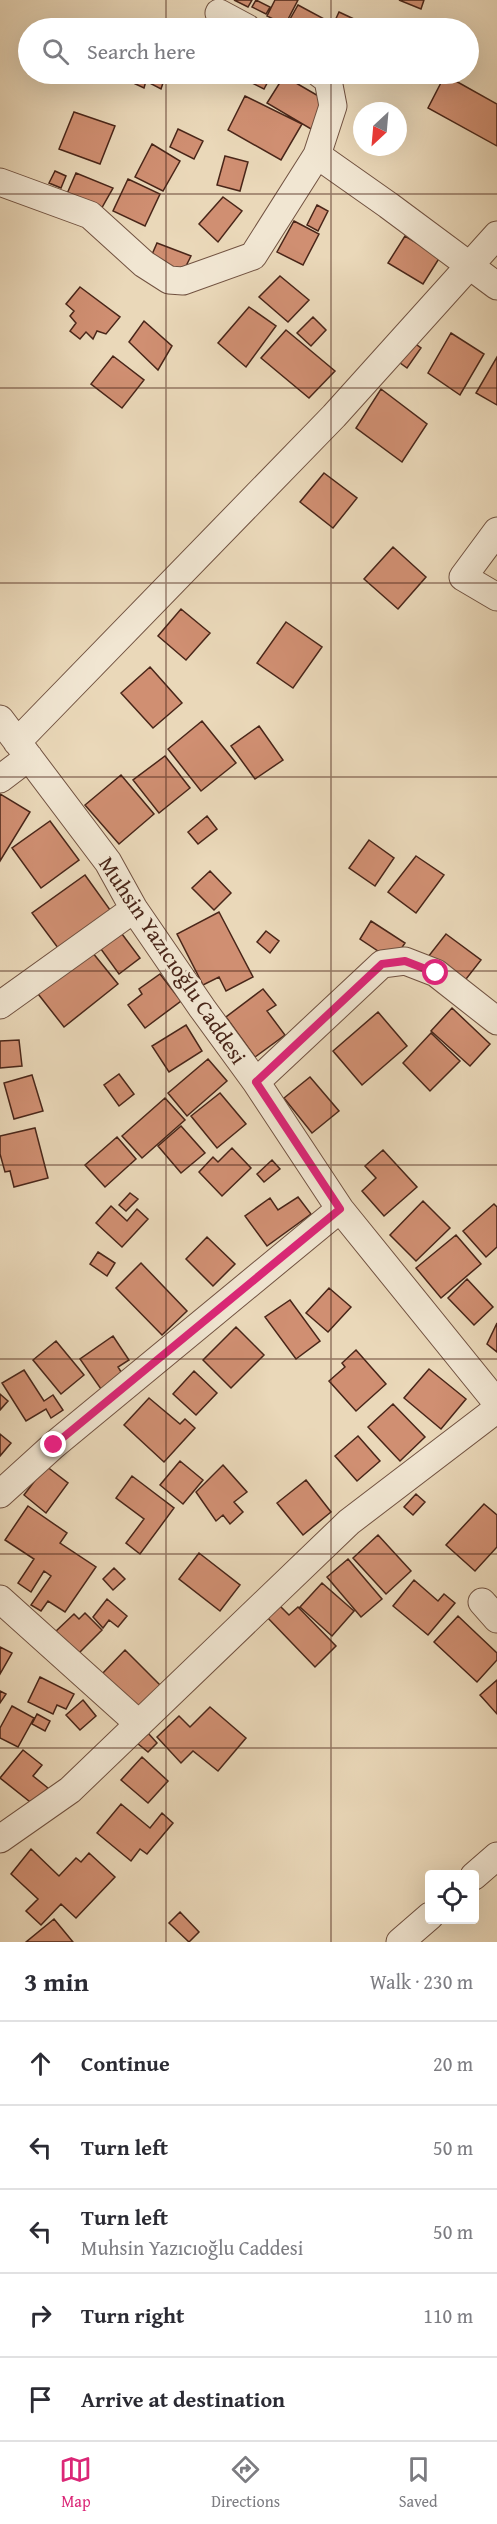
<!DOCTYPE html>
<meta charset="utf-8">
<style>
body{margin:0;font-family:"Gentium Book Plus",serif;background:#f2f2f3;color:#2b2b33}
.controls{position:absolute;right:18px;bottom:18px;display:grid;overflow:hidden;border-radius:6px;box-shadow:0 6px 24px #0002}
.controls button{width:54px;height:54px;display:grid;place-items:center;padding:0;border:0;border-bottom:2px solid #e1e1e2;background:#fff;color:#2b2b33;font:30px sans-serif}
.compass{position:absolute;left:353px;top:102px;width:54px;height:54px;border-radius:50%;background:#fff;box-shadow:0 6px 24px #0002;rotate:206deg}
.stop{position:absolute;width:18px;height:18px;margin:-14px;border:4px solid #db2777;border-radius:50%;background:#fff}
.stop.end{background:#db2777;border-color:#fff;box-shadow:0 2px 6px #0008}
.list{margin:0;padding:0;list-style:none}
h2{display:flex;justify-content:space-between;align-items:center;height:78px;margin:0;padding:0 24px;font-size:26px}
h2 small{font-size:20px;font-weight:400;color:#7c7c81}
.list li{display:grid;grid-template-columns:39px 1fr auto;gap:18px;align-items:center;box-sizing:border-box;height:84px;padding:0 24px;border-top:2px solid #e1e1e2}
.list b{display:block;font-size:22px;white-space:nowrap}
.list p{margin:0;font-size:20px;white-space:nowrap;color:#7c7c81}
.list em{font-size:20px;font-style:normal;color:#7c7c81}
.icon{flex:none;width:33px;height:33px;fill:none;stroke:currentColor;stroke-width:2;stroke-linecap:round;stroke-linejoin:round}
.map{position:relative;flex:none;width:497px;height:1942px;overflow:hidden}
.search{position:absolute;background:#fff;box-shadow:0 6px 24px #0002;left:18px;right:18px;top:18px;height:66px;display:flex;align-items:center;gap:15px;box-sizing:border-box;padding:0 21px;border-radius:33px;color:#7c7c81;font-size:22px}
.sheet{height:498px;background:#fff}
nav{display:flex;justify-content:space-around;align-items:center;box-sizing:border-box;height:84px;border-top:2px solid #e1e1e2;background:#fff;font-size:16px;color:#7c7c81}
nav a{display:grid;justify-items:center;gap:3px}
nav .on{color:#db2777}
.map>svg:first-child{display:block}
.building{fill:#d08f72;stroke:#492619;stroke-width:1.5}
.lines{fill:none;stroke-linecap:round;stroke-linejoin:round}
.minor-casing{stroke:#715241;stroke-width:29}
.minor{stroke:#f1e6d2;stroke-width:27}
.route{stroke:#db2777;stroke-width:8}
.grid{fill:none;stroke:#492619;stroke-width:1.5;stroke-opacity:0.55}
.labels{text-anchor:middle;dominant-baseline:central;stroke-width:6;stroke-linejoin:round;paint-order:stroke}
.street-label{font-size:22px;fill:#492619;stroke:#f1e6d2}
</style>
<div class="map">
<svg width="497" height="1942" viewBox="0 0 497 1942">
<rect width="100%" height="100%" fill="#ead8b9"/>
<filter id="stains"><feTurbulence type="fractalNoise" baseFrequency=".00333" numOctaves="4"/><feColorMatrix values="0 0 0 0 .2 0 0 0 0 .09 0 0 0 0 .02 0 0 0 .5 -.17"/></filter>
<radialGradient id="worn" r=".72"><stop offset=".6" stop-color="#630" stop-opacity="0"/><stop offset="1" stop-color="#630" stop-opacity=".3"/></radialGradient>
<!-- building -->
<path class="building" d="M234 0H252L248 7Z
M256 0 270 7 266 14 252 7Z
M275 0H298L285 25 267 16Z
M399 0H424L421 9Z
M298 5 328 21 325 28H285Z
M339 12 356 20 353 28H342L333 25Z
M130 74H166L161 89 146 81 144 88 129 81Z
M234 74H272L264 89Z
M445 75 497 104V146L428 108Z
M284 76 327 101 311 129 267 103Z
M245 96 302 124 281 160 228 130Z
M74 112 115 126 100 164 59 149Z
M178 129 203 141 194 159 170 147Z
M152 144 180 161 163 191 135 177Z
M225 156 248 162 240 191 217 185Z
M55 171 66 176 61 188 49 183Z
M76 173 113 188 100 211 66 196Z
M128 179 160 194 145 226 113 211Z
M223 197 242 211 218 242 199 224Z
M317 205 328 211 318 231 307 225Z
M294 221 319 234 303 265 277 252Z
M405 236 440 257 423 284 388 263Z
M157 243 191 256 183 272 150 259Z
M280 276 309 300 288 322 259 297Z
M80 287 120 317 106 334 97 331 93 339 86 332 80 339 70 331 76 323 70 316 74 311 66 304Z
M249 307 276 326 246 367 218 343Z
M313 317 326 330 311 346 297 333Z
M144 321 172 346 158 370 129 342Z
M286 330 335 371 309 398 261 358Z
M451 333 484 354 460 395 428 373Z
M406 337 421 348 407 368 392 357Z
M113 356 144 380 122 408 91 384Z
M497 357V405L476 393Z
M381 389 427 424 402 462 356 428Z
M324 473 357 498 333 528 300 502Z
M393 547 426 577 398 609 364 579Z
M181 609 210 633 186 660 158 636Z
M286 622 322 647 293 688 257 663Z
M150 667 182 703 153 728 121 693Z
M202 721 236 763 201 791 168 749Z
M259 726 283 760 255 779 231 746Z
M165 756 190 788 159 813 133 780Z
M121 775 154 814 119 844 85 805Z
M0 794 30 812 0 861Z
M207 816 217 829 198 844 188 832Z
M50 821 79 860 41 888 12 848Z
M369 840 394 858 375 886 349 868Z
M416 856 444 875 416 913 388 892Z
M210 871 231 893 214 910 192 888Z
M85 875 113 914 61 952 32 913Z
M219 912 253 977 226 991 219 977 203 985 177 934Z
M371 921 405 943 393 961 360 939Z
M119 930 140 958 119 974 98 945Z
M266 931 279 941 270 953 257 942Z
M446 934 481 960 459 988 424 962Z
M88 947 118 984 64 1027 35 990Z
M160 974 181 1001 145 1028 128 1005 142 994 139 989Z
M263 989 276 1005 267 1011 285 1035 255 1057 226 1017Z
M452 1008 490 1044 470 1066 431 1031Z
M378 1012 407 1046 362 1085 333 1051Z
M186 1025 202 1051 169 1072 152 1046Z
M431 1033 460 1061 430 1091 403 1063Z
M19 1040 22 1066 0 1068V1041Z
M208 1059 227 1081 187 1116 168 1093Z
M119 1074 134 1094 119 1106 104 1085Z
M32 1075 43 1111 14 1119 4 1083Z
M310 1077 339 1111 312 1133 284 1098Z
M220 1093 246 1124 217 1148 191 1116Z
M165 1098 185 1120 142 1158 122 1136Z
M181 1126 205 1153 181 1173 158 1146Z
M35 1128 48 1178 14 1187 10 1171 5 1172 0 1154V1136Z
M117 1137 136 1159 105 1187 85 1165Z
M232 1148 251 1168 222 1196 199 1172 213 1157 218 1162Z
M383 1150 417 1187 384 1216 362 1191 376 1178 365 1166Z
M272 1160 280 1169 264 1182 257 1174Z
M130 1193 138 1199 126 1211 119 1205Z
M298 1197 311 1214 267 1246 245 1216 270 1198 278 1210Z
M423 1201 450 1228 416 1261 390 1235Z
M494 1204 497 1207V1247L486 1257 463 1231Z
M111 1206 127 1221 137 1209 148 1219 122 1247 96 1223Z
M456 1235 481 1264 441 1298 416 1268Z
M207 1237 235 1264 213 1286 186 1259Z
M98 1252 115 1263 107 1276 90 1264Z
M141 1263 187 1311 162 1335 116 1288Z
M467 1279 493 1307 474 1325 448 1298Z
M329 1288 351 1307 328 1332 306 1313Z
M290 1300 320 1341 296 1359 265 1317Z
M497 1323V1352L487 1344Z
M236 1327 264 1355 231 1388 203 1360Z
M113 1336 129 1360 118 1367 123 1375 101 1389 80 1359Z
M56 1341 84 1375 61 1394 33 1360Z
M356 1350 386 1384 356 1411 329 1381 345 1367 342 1363Z
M429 1369 466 1399 441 1429 404 1398Z
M24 1370 44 1401 53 1395 63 1410 51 1418 46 1409 26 1421 2 1383Z
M194 1371 217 1393 196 1415 173 1394Z
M0 1394 8 1401 0 1410Z
M149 1398 180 1424 185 1419 195 1428 164 1462 124 1425Z
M393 1404 425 1437 400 1461 368 1427Z
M0 1434 11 1443 0 1456Z
M358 1436 380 1461 357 1481 335 1456Z
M180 1461 203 1480 183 1504 160 1485Z
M223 1465 247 1492 234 1502 243 1512 230 1524 223 1515 216 1521 196 1492Z
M46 1466 68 1483 46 1513 24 1495Z
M132 1476 174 1508 140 1554 126 1543 144 1519 116 1498Z
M306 1480 331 1512 303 1535 277 1503Z
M416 1494 425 1502 413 1515 404 1507Z
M484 1504 497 1515V1547L475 1571 446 1545Z
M28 1506 67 1533 60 1543 96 1567 65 1612 48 1601 41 1611 31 1605 51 1576 44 1571 31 1592 18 1583 34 1559 5 1540Z
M378 1535 411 1571 386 1594 353 1558Z
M199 1553 240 1585 220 1611 179 1579Z
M348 1559 382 1599 361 1617 327 1577Z
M114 1568 125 1579 113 1590 103 1579Z
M414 1580 438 1601 444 1594 455 1603 428 1635 393 1606Z
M322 1583 354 1611 332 1636 300 1607Z
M107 1599 127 1616 118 1627 109 1620 103 1628 93 1617Z
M278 1604 289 1615 298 1607 336 1646 315 1667 266 1616Z
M85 1613 102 1630 77 1655 54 1633 74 1614 79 1619Z
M458 1616 497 1653V1660L477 1682 434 1642Z
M0 1647 12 1653 0 1674Z
M125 1650 162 1687 138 1712 101 1675Z
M40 1677 74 1694 66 1709 57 1705 53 1714 28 1702Z
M497 1680V1714L480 1695Z
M0 1691 6 1694 0 1703Z
M83 1700 96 1716 80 1730 66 1715Z
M12 1706 34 1718 18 1747 0 1738V1728Z
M210 1707 246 1738 218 1771 193 1751 181 1763 157 1737 179 1716 190 1727Z
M37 1714 50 1721 45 1731 32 1724Z
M148 1733 157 1743 148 1752 137 1743Z
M23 1750 42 1765 33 1776 48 1788 34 1805 0 1778Z
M142 1757 168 1781 148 1803 121 1780Z
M121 1804 150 1828 162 1813 173 1823 147 1854 140 1849 131 1861 97 1833Z
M31 1849 59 1876 76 1858 81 1862 89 1853 115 1877 76 1918 61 1904 41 1925 26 1911 38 1899 11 1874Z
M180 1912 199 1932 189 1942 169 1923Z
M54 1919 73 1942H26Z"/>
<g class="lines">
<!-- minor casing -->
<g class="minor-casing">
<path id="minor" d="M219 13 247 28
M317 155 388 205 497 286
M0 182 90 215 144 264 169 280 183 281 253 256 317 155 333 106 328 80 320 74
M497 531 463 577 497 597
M0 719 108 862 134 909 202 1008 256 1082 340 1209 497 1403
M17 742 334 416 497 235
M0 779 29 757
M0 1005 134 909
M256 1082 382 964 405 961 436 973 497 1021
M0 1494 54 1445 340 1209
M0 1599 139 1724
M482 1602 497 1619
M0 1839 70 1790 349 1522 497 1409
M474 1876 497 1856
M400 1942 430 1916"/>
</g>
<!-- minor -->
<use href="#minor" class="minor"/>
</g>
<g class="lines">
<!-- route -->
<path class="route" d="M54 1445 340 1209 256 1082 382 964 405 961 436 973"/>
</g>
<!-- grid -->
<path class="grid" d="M166 0V28M331 0V28M166 74V1942M331 74V1942M0 194H497M0 388H497M0 583H497M0 777H497M0 971H497M0 1165H497M0 1359H497M0 1554H497M0 1748H497"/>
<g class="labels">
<!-- street labels -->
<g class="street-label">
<text transform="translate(173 960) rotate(56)">Muhsin Yazıcıoğlu Caddesi</text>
</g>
</g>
<rect width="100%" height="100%" filter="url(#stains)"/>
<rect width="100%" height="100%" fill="url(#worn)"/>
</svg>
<div class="controls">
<button><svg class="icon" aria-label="locate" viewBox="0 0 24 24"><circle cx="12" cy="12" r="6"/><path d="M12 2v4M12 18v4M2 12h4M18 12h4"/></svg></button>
</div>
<svg class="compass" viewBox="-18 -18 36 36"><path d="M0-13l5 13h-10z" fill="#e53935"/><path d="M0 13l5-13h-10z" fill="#7c7c81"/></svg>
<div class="stop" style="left:436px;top:973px"></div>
<div class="stop end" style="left:54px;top:1445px"></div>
<div class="search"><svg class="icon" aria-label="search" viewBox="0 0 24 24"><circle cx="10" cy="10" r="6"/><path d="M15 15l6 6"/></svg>Search here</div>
</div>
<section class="sheet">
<h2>3 min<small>Walk · 230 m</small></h2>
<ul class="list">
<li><svg class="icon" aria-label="ahead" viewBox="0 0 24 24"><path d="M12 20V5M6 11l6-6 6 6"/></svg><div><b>Continue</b></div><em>20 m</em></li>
<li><svg class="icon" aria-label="left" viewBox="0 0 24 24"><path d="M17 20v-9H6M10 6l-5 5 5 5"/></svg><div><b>Turn left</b></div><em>50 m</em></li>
<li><svg class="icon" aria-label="left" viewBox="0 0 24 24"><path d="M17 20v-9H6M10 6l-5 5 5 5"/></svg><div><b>Turn left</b><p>Muhsin Yazıcıoğlu Caddesi</p></div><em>50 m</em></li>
<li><svg class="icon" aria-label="right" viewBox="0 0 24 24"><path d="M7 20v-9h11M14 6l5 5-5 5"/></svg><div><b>Turn right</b></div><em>110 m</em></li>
<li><svg class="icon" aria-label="arrive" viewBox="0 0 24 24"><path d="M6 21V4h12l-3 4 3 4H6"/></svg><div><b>Arrive at destination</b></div></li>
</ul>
</section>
<nav>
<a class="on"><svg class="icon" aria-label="map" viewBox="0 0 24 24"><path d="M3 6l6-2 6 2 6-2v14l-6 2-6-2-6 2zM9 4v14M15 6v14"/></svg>Map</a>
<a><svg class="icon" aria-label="directions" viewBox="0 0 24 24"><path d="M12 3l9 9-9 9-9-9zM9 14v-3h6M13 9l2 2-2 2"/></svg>Directions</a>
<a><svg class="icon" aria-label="saved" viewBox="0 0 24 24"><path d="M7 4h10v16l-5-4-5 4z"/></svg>Saved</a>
</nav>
